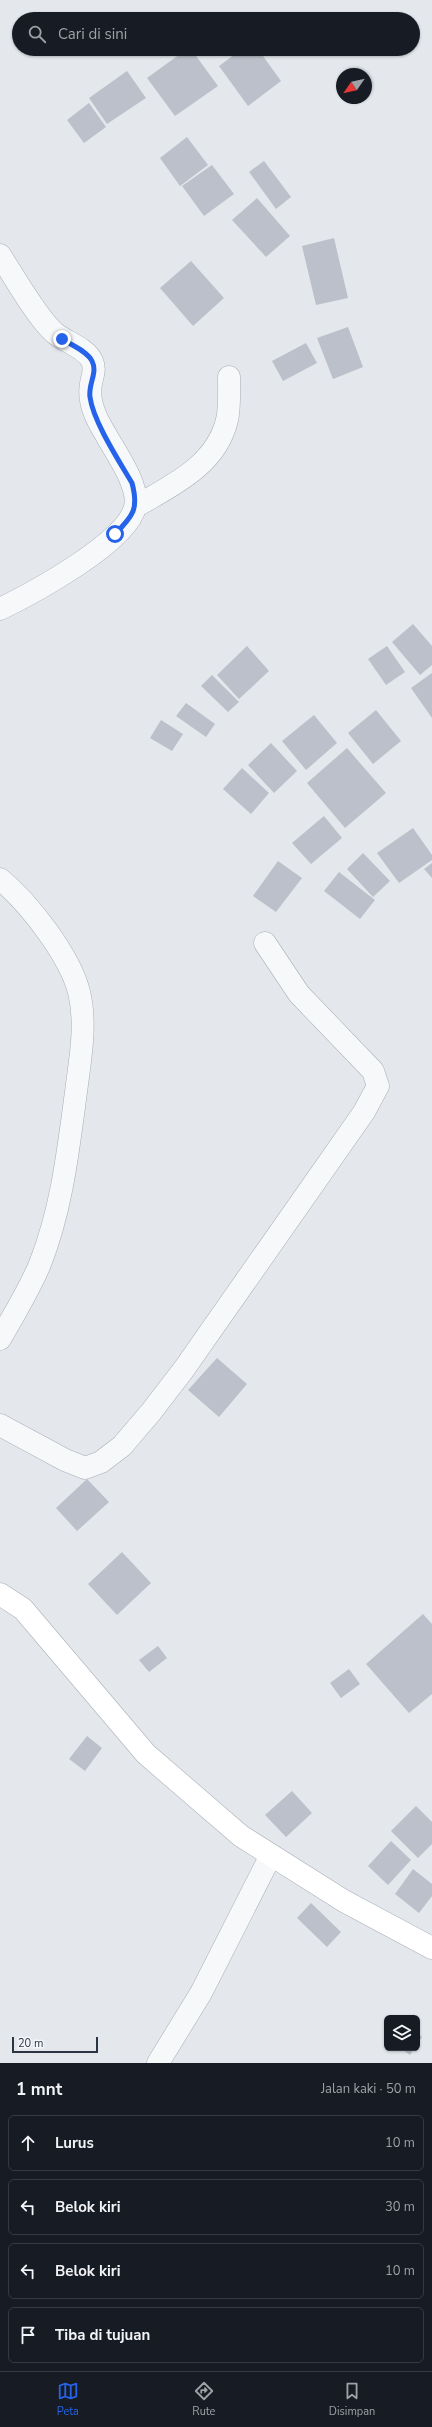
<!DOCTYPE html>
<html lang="id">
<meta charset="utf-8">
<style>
body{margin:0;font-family:"Nunito Sans",sans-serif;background:#242831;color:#f1f3f6}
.controls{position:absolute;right:12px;bottom:12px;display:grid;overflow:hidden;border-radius:6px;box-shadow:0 1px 3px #0004}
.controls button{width:36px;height:36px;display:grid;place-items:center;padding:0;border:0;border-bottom:1px solid #363941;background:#171b24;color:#f1f3f6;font:20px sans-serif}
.compass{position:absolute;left:336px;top:68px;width:36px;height:36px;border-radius:50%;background:#171b24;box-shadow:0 1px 3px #0004;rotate:236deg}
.scale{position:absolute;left:12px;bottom:10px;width:86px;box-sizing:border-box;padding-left:4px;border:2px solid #2b3445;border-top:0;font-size:11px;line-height:14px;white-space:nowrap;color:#2b3445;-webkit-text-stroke:3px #f4f6f9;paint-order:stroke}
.stop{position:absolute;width:12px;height:12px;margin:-9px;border:3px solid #2563eb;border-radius:50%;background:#fff}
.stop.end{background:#2563eb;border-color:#fff;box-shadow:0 1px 4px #0008}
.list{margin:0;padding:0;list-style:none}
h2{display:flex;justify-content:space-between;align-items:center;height:52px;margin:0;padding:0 16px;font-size:17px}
h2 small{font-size:13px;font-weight:400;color:#9ea1a6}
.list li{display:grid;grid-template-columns:26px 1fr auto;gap:12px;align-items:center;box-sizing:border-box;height:56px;margin:0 8px 8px;padding:0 8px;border:1px solid #363941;border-radius:6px}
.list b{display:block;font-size:15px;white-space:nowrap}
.list em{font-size:13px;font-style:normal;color:#9ea1a6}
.icon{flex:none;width:22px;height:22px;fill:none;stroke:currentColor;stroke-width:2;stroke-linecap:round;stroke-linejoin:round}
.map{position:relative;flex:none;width:432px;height:2063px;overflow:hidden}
.search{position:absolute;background:#171b24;box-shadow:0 1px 3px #0004;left:12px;right:12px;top:12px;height:44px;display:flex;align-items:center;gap:10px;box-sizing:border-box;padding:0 14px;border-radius:22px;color:#9ea1a6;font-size:15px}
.sheet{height:308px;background:#171b24}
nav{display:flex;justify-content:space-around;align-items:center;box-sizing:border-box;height:56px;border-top:1px solid #363941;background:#171b24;font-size:11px;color:#9ea1a6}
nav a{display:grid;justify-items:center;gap:2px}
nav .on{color:#2563eb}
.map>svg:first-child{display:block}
.building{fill:#bbc0ca}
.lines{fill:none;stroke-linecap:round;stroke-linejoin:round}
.street-casing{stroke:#a9aeb7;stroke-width:23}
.secondary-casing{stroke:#a9aeb7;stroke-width:23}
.street{stroke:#f7f8fa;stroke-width:22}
.secondary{stroke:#fff;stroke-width:22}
.route{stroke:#2563eb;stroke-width:5}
</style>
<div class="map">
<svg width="432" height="2063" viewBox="0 0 432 2063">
<rect width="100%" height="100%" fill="#e4e7ec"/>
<!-- building -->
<path class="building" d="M187 49H191L218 86 175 116 147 78Z
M242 49H258L281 81 248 106 219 66Z
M127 71 146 98 107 124 89 98Z
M89 103 106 127 84 143 67 120Z
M187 137 208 165 180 186 160 158Z
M264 161 291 197 276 209 249 172Z
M212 165 234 194 204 216 182 186Z
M257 198 290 236 266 257 232 220Z
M334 238 348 298 316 305 302 246Z
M191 261 224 298 193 326 160 288Z
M348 327 363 367 333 379 317 338Z
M306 343 317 363 283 381 272 361Z
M413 624 432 646V665L420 675 392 642Z
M247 646 269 671 239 699 217 675Z
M387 646 405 672 386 685 368 659Z
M432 673V718L411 688Z
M212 675 239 702 228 712 201 686Z
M186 703 215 724 206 737 176 716Z
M376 710 401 741 373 764 348 733Z
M314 715 337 743 306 770 282 741Z
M161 720 183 734 172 751 150 738Z
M271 743 297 771 274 793 248 765Z
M347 748 386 793 345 828 307 783Z
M242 768 269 793 251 814 223 789Z
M324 816 342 838 311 864 292 843Z
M413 828 432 855V860L399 883 377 853Z
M363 853 390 881 373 897 347 869Z
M278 861 302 878 276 912 253 896Z
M432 863V878L424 869Z
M339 872 375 900 360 919 324 891Z
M217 1358 247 1384 219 1417 188 1390Z
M87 1479 109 1502 77 1531 56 1508Z
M122 1552 151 1583 117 1615 88 1584Z
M423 1614 432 1624V1694L409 1713 366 1664Z
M158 1646 167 1658 149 1672 139 1660Z
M349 1669 360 1684 341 1698 330 1683Z
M87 1736 102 1748 85 1771 69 1759Z
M292 1791 312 1813 286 1837 265 1815Z
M416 1806 432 1822V1844L418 1858 391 1831Z
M391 1841 411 1860 388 1885 368 1866Z
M413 1869 432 1884V1896L419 1913 395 1894Z
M311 1903 341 1932 327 1947 297 1918Z
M417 2033 422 2037 417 2044Z
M400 2048H414L410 2055Z"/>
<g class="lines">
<!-- street casing -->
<g class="street-casing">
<path id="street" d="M0 255C13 275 39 321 56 334 66 342 86 348 92 361 96 370 92 376 91 384 89 394 91 404 95 414 104 438 141 481 135 507 128 542 31 594 0 609
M135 507C172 485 216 466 227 420 230 407 229 391 229 377
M0 879C29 903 70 956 79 992 87 1024 80 1060 76 1092 68 1151 62 1208 40 1264 29 1290 14 1315 0 1339
M0 1425 65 1460 85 1468 101 1462 122 1446 151 1412 184 1369 364 1112 378 1086 373 1071 299 994 265 943
M158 2063 201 1993 271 1855"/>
</g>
<!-- secondary casing -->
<g class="secondary-casing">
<path id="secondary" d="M0 1594 23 1609 146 1754 241 1836 344 1901 432 1948"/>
</g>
<!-- street -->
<use href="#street" class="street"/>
<!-- secondary -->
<use href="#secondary" class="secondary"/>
</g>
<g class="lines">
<!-- route -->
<path class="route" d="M62 339C71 345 87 351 92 361 98 373 88 384 90 397 93 421 119 461 132 483 139 509 133 516 115 534"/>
</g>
</svg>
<div class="controls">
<button><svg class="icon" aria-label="layers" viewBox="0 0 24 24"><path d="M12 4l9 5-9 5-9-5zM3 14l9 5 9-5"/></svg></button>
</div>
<svg class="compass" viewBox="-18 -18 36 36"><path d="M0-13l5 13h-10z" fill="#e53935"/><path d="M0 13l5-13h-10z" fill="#9ea1a6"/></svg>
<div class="scale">20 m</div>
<div class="stop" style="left:115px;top:534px"></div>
<div class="stop end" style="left:62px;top:339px"></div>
<div class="search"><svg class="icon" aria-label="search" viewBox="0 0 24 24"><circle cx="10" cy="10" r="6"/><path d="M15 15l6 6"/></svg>Cari di sini</div>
</div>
<section class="sheet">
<h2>1 mnt<small>Jalan kaki · 50 m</small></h2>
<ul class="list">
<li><svg class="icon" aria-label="ahead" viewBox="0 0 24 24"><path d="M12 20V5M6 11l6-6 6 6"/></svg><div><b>Lurus</b></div><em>10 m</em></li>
<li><svg class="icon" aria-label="left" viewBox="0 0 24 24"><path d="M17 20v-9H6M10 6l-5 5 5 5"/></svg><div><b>Belok kiri</b></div><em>30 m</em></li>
<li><svg class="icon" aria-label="left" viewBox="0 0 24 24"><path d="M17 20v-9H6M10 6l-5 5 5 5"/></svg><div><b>Belok kiri</b></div><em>10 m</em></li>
<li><svg class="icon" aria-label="arrive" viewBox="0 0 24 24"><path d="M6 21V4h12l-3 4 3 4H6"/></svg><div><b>Tiba di tujuan</b></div></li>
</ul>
</section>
<nav>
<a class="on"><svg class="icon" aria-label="map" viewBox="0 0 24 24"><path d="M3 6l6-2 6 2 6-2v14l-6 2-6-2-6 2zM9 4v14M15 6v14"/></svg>Peta</a>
<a><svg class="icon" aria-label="directions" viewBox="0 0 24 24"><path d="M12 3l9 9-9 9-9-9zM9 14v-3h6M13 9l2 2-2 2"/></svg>Rute</a>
<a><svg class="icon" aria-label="saved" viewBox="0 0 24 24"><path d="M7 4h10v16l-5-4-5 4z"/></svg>Disimpan</a>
</nav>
